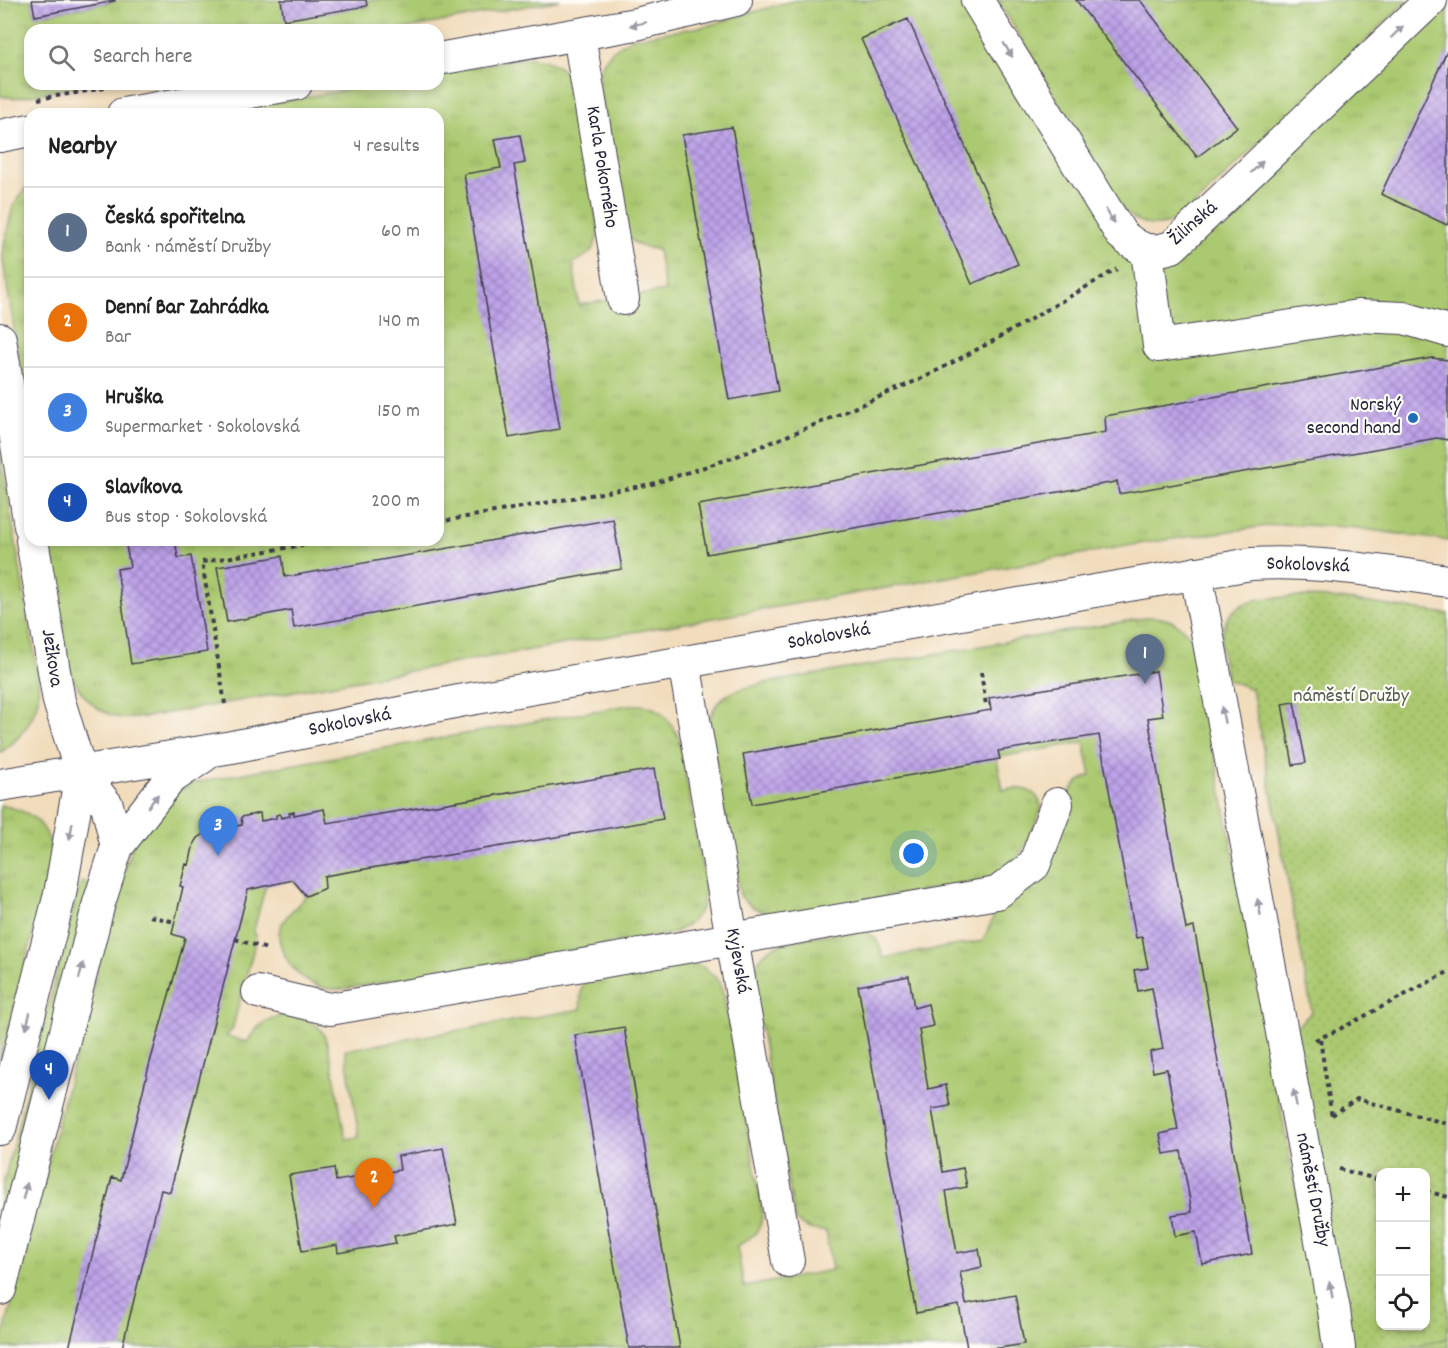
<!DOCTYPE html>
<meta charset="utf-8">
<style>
body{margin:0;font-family:Dekko,sans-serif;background:#f6f6f6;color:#222}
.controls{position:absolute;right:18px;bottom:18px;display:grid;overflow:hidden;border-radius:12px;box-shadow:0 3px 9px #0003}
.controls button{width:54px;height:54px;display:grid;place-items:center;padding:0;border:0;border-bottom:2px solid #e0e0e0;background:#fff;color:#222;font:30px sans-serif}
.you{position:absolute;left:914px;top:854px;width:21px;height:21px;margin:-15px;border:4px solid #fff;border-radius:50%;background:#1a73e8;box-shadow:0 0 0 9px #1a73e833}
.badge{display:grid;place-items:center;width:39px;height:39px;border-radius:50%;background:#111827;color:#fff;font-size:20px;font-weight:700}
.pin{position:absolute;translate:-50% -50px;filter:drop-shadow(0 2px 3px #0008)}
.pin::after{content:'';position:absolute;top:32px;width:21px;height:18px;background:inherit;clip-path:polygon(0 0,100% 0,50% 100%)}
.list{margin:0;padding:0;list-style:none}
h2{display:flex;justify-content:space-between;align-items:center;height:78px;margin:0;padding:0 24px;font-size:26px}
h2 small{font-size:20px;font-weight:400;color:#767676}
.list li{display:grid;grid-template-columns:39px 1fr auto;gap:18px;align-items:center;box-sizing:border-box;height:90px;padding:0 24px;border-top:2px solid #e0e0e0}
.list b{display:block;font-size:22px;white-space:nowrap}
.list p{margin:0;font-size:20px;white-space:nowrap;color:#767676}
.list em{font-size:20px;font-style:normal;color:#767676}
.icon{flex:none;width:33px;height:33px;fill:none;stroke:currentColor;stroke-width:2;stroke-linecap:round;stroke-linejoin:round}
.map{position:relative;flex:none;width:1448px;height:1348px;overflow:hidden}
.search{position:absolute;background:#fff;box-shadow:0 3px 9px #0003;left:24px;top:24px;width:420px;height:66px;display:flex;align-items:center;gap:15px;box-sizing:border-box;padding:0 21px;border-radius:18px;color:#767676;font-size:22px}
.panel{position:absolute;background:#fff;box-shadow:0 3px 9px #0003;left:24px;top:108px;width:420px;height:438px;border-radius:18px}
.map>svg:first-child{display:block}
.grass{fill:url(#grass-tufts);stroke:#667656;stroke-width:1.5}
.park{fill:url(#park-dots);stroke:#667656;stroke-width:1.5;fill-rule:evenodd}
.building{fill:url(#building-cross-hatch)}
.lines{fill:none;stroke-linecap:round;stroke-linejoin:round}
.street-casing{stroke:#413e4e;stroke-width:34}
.path{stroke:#413e4e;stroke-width:4;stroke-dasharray:4.5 4.5;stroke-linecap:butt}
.street{stroke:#fff;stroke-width:32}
.oneway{fill:#9c9ca7}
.poi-dot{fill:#1f6fb2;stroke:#fdfcf7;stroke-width:2}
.labels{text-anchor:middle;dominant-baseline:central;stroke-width:4.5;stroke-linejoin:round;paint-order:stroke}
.street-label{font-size:20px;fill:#22223b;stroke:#fdfcf7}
.poi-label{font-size:20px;fill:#22223b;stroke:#fdfcf7;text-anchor:end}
.park-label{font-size:20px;fill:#525c4e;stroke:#fdfcf7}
</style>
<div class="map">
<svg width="1448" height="1348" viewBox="0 0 1448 1348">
<defs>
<pattern id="grass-tufts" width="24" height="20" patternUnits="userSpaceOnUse" patternTransform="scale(1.5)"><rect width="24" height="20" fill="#abc970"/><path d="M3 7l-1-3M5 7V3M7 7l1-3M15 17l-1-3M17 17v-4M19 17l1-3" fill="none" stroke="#93ac62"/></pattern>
<pattern id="park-dots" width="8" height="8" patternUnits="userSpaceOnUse" patternTransform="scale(1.5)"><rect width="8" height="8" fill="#abc970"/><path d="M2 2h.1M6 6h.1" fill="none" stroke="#93ac62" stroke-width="1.8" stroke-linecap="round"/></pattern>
<pattern id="building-cross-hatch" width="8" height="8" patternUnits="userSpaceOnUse" patternTransform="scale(1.5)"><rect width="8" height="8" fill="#bea3e9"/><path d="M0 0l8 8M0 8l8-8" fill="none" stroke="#9a84be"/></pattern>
</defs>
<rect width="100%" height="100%" fill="#fdfcf7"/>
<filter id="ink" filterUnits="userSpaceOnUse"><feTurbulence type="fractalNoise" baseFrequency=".0167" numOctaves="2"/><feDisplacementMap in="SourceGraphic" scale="12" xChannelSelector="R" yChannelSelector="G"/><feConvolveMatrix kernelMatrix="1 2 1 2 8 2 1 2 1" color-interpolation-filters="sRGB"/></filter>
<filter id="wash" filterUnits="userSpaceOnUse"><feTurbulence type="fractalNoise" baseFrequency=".008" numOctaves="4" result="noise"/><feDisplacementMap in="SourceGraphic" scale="24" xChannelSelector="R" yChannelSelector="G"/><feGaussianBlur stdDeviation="1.35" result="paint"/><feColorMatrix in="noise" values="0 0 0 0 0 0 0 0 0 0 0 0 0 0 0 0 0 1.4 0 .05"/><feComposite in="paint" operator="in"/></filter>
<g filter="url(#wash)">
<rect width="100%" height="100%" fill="#f1dcbb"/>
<!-- grass -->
<path class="grass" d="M0 0H32L35 16 122 0H281L285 20 367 6 366 0H560L398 30H30V84H92L14 98 0 96Z
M795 0H965L1143 265 1448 2V541L1349 527 1281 524 1144 543 146 717C138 717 129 719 122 718 93 713 73 687 67 660L49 540H438V114H210L379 84H438V73L525 58C544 58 557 63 570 77L599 232C594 251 590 255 573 263L579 305 665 291 658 250C637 246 634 246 622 228L598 80 601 66 611 52 631 38 706 26Z
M998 0H1408L1182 217C1157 231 1139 227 1120 206Z
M30 182V424L3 262V249L13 206Z
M0 449 38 675C38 683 39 691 38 699 34 721 18 741 0 753Z
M1150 617C1172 618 1178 623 1193 639L1317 1303 1323 1348H0L111 916 135 836 174 792 194 783 239 774 628 705C657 703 667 714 679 738L705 883C706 911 695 924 670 934L342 989C317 992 296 977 285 956 282 949 278 941 279 933 281 918 297 907 306 896L293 880 266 885 253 933 256 934 253 951 232 1030 226 1036 247 1042C255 1028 266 1017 283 1016 298 1016 311 1018 321 1030 332 1043 340 1118 346 1139L359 1137 345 1050 581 1009C580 996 579 988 588 978L687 961 705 968 718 980 724 996 762 1209C763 1230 755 1236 737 1246L744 1287 832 1270 826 1231C813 1231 805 1229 795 1220L752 980C754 969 758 958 767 951 785 937 839 934 863 930 878 936 879 943 883 958L983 941 995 913 1013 897 1072 789 1079 781 1091 775 1084 742 999 757 997 760 1003 790C1020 786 1038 789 1042 808 1029 838 1019 872 983 881L783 914C765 914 752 910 740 896L708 724C716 692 736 690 765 683Z
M0 805C32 811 48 823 53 856L0 1062Z
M83 882 88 883 89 890 0 1239V1196L76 897 79 887Z
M1448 1338V1348H1406Z"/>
<!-- park -->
<path class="park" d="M1303 597 1332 598 1448 614V1338L1406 1348H1346L1292 1031 1312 1012 1252 689 1227 680C1225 669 1221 655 1221 643 1223 594 1266 598 1303 597ZM1380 1172H1426V1326H1380Z"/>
<g id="blocks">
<!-- building -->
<path class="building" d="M32 0H115V1L35 16Z
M281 0H366L367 6 284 20Z
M1076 0H1140L1237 127 1197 157Z
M908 19 1018 264 972 284 861 39Z
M1448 49V222L1447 225 1381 194Z
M732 127 778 391 729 400 682 135Z
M520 135 525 163 514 165 560 429 509 438 464 174 501 168 495 139Z
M1432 358 1448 360V440L1437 438 1119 494 1117 481 1115 482 707 554 698 505 1106 432 1105 416Z
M613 519 622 569 294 628 291 610 227 622 217 567 282 556 285 577Z
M125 540H175L178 558 191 556 207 652 131 664 117 569 130 567Z
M1156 671 1163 716 1148 718 1186 929 1194 927 1252 1254 1202 1264 1196 1232 1175 1236 1172 1215 1192 1212 1181 1151 1164 1154 1160 1134 1178 1130 1167 1069 1153 1072 1150 1052 1163 1049 1152 988 1138 991 1134 970 1148 968 1142 937 1136 938 1099 735 998 751 1000 759 752 804 743 754 991 710 989 698Z
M1294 702 1306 763 1293 765 1282 704Z
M654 769 663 819 324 876 325 888 306 896 293 880 248 890 170 1192 161 1190 122 1348H69L112 1177 121 1180 149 1066 185 938 172 934 183 887 180 886 186 864 189 865 194 843 197 838 210 830 242 825 241 817 260 813 261 821 276 818V815L280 814 281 818 290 816 289 813 294 812V815L324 809 327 823Z
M909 976 914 1008 928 1004 933 1026 919 1029 928 1089 946 1085 950 1106 932 1109 943 1172 963 1168 967 1187 946 1191 957 1253 979 1249 982 1267 960 1272 966 1304 1015 1295 1024 1344 1000 1348H967L959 1305 916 1313 858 986Z
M624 1027 652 1190 680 1348H629L617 1280 575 1035Z
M443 1148 457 1224 394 1236 396 1243 338 1253 337 1245 302 1251 289 1175 334 1168 336 1181 400 1170 398 1156Z"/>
</g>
</g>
<g filter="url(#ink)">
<use href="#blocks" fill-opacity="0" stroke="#413e4e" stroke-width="1.5"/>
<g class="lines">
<!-- street casing -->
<g class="street-casing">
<path id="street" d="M977 0 1121 234C1139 250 1149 254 1172 247L1431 0
M579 35 623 299
M438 59 636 24 736 0
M123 114 296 84
M0 136 30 130
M1147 251 1159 346 1358 316 1404 318 1448 331
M0 339 30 526
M32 540 59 701 81 773 107 805 117 847
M1196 573 1334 1310 1339 1348
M684 662 788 1261
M0 785 232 747 459 701 1251 564C1318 560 1382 572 1448 581
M258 992 330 1009 997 893 1034 865 1057 804
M0 1129 60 894 81 773
M0 1289 99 903 117 847 170 779 204 756"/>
</g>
<!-- path -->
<path class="path" d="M38 99 105 88
M438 522 652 484 732 458 824 421 927 376 993 341 1117 269
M981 672 986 705 990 704
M225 704 202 562 333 540
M150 916 175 922
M235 939 267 949
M1320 1039 1332 1118
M1315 1040 1338 1030 1448 972
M1332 1115 1357 1099 1448 1124
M1339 1169 1380 1180
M1426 1191 1448 1197
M1447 1348H1448"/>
<!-- street -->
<use href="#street" class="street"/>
</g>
<!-- one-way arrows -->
<defs><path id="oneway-solid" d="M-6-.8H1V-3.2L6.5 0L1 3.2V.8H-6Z" transform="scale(1.5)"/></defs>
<g class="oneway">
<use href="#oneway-solid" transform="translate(638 24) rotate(168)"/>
<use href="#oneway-solid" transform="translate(1397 32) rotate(-44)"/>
<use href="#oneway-solid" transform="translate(1008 50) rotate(58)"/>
<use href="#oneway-solid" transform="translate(1257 167) rotate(-44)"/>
<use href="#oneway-solid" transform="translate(1110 216) rotate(58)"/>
<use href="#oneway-solid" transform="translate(1223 715) rotate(-101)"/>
<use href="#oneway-solid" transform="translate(153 801) rotate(-52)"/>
<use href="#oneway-solid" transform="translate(71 831) rotate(100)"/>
<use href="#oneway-solid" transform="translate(1259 907) rotate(-101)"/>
<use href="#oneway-solid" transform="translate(81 971) rotate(-76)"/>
<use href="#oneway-solid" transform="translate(28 1021) rotate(104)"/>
<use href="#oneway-solid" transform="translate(1295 1098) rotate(-101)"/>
<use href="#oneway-solid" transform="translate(25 1191) rotate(-75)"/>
<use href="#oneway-solid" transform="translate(1331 1290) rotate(-101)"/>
</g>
</g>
<!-- markers -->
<circle class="poi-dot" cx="1413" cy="418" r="6"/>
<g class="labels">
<!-- street labels -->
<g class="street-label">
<text transform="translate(601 167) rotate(81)">Karla Pokorného</text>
<text transform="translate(1194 224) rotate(-41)">Žilinská</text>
<text transform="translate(1308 566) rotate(2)">Sokolovská</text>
<text transform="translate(829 637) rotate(-10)">Sokolovská</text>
<text transform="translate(51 658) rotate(81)">Ježkova</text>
<text transform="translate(350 723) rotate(-11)">Sokolovská</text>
<text transform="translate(737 961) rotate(80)">Kyjevská</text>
<text transform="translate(1312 1190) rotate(79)">náměstí Družby</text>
</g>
<!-- poi labels -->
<g class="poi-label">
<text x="1401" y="406">Norský<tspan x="1401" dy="23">second hand</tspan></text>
</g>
<!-- park labels -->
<g class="park-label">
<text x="1351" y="697">náměstí Družby</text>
</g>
</g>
</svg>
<div class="controls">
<button>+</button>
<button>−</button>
<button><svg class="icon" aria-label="locate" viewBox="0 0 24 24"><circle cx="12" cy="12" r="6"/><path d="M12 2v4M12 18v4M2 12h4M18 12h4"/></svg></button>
</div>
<div class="you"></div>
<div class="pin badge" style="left:1145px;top:684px;background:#5c6f8a">1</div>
<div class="pin badge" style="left:374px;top:1208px;background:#e8710a">2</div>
<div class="pin badge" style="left:218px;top:856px;background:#3f7fe0">3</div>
<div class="pin badge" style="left:49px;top:1100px;background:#1a4fb4">4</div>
<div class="search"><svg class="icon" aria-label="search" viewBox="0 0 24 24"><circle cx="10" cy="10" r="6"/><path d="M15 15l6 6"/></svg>Search here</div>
<section class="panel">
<h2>Nearby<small>4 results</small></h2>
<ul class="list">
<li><span class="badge" style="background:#5c6f8a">1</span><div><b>Česká spořitelna</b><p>Bank · náměstí Družby</p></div><em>60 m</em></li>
<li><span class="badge" style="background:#e8710a">2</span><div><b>Denní Bar Zahrádka</b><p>Bar</p></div><em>140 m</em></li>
<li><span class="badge" style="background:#3f7fe0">3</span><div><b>Hruška</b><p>Supermarket · Sokolovská</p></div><em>150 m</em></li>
<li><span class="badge" style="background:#1a4fb4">4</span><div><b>Slavíkova</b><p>Bus stop · Sokolovská</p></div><em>200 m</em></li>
</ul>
</section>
</div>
